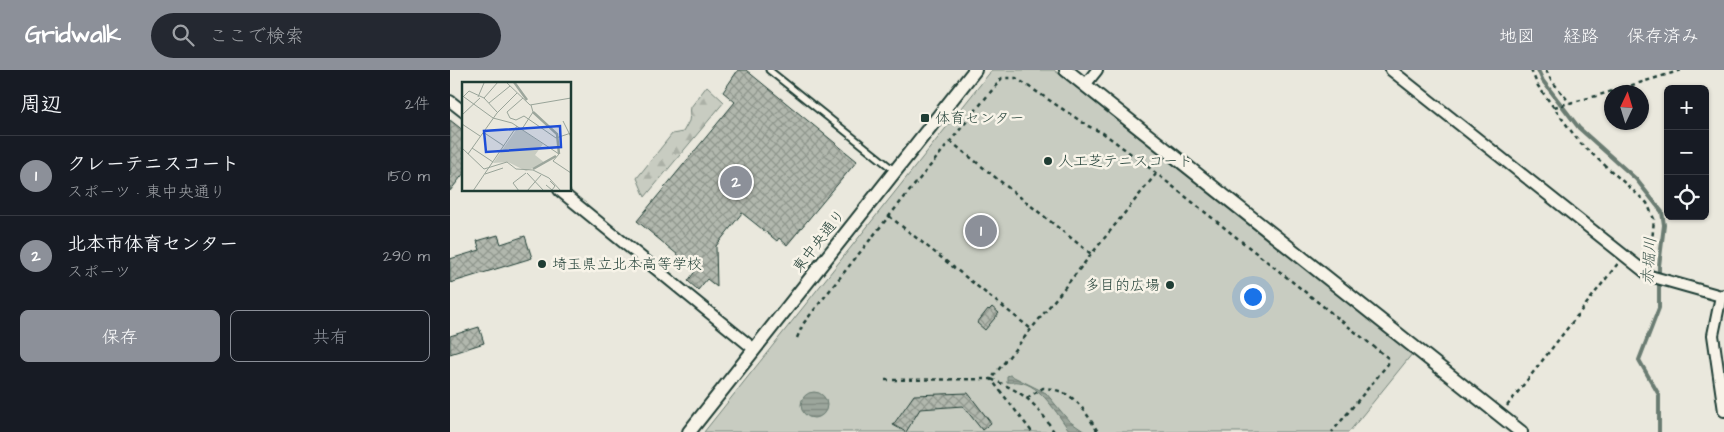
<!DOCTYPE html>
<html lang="ja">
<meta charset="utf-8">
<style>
body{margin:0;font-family:"Architects Daughter","Klee One",sans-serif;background:#242831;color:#f1f3f6}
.controls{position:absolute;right:15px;top:15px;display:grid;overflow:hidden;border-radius:8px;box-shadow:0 1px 4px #0004}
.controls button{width:45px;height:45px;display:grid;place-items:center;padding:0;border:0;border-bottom:1px solid #363941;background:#171b24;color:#f1f3f6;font:25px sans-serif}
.compass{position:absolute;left:1154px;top:15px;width:45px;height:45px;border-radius:50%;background:#171b24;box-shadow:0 1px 4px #0004;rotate:4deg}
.you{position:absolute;left:802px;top:226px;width:18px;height:18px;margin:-12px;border:4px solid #fff;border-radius:50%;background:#1a73e8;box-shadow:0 0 0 8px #1a73e833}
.badge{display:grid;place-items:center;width:32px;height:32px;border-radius:50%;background:#8c9099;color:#fff;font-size:16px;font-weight:700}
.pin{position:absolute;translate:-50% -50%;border:2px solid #fff;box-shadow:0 1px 5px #0006}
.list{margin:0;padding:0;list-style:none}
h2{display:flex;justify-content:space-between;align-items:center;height:65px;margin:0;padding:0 20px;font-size:21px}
h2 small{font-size:16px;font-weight:400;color:#9ea1a6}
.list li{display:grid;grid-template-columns:32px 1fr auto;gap:15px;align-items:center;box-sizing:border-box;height:80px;padding:0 20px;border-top:1px solid #363941}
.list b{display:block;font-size:19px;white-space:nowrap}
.list p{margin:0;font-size:16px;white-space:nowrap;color:#9ea1a6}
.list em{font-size:16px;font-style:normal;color:#9ea1a6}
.actions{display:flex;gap:10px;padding:15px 20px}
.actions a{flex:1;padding:11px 0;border:1px solid #8c9099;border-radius:8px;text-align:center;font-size:18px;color:#8c9099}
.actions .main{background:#8c9099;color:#fff}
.icon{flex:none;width:28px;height:28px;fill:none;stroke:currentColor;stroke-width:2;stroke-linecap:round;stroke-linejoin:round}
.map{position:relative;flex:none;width:1274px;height:362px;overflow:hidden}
header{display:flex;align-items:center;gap:30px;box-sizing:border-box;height:70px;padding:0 25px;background:#8c9099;color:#fff}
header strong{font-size:24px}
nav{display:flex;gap:28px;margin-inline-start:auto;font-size:18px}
.search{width:350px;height:45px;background:#242831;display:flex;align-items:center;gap:12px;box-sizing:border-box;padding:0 18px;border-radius:28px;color:#9ea1a6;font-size:19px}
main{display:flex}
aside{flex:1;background:#171b24}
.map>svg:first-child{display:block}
.forest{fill:url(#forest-firs);stroke:#74847a}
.park{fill:#c8ccc1;stroke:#74847a}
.water{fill:url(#water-rules);stroke:#6a7c72}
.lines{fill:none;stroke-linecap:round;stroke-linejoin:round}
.stream{stroke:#6a7c72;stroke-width:4}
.building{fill:url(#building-cross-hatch);stroke:#1f3d34}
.service-casing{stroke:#1f3d34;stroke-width:9}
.minor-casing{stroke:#1f3d34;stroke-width:14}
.tertiary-casing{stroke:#1f3d34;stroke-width:16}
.path{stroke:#1f3d34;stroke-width:2.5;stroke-dasharray:4 4;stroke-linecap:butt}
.service{stroke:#f7f3e8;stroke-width:5}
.minor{stroke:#f7f3e8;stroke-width:10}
.tertiary{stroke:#f7f3e8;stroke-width:12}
.poi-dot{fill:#1f3d34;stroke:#f7f3e8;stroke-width:2}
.labels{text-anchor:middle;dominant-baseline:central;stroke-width:5;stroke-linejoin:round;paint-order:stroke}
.poi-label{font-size:15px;fill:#1f3d34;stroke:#f7f3e8;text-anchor:start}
.street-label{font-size:15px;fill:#1f3d34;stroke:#f7f3e8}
.water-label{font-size:16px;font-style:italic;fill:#445c53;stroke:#f7f3e8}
.inset-river{fill:none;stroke:#9ca69c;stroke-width:2.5}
.inset-road{fill:none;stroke:#99a499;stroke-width:1}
.view{fill:#1d4ed8;fill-opacity:0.15;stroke:#1d4ed8;stroke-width:2.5}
.inset-edge{fill:none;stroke:#1f3d34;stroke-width:2.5}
</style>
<header>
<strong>Gridwalk</strong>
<div class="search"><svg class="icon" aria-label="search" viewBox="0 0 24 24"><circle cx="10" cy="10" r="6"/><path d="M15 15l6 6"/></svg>ここで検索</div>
<nav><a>地図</a><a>経路</a><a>保存済み</a></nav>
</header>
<main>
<aside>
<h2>周辺<small>2件</small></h2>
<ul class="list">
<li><span class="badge">1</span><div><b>クレーテニスコート</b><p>スポーツ · 東中央通り</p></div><em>150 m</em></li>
<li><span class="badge">2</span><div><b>北本市体育センター</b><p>スポーツ</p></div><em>290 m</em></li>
</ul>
<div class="actions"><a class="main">保存</a><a>共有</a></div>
</aside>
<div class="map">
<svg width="1274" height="362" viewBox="0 0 1274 362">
<defs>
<pattern id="forest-firs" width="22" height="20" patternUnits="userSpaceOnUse" patternTransform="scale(1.25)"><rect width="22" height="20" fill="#c8ccc1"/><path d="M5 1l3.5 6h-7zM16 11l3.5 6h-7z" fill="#abb0a6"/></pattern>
<pattern id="water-rules" width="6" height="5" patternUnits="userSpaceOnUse" patternTransform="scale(1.25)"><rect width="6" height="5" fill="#9ca69c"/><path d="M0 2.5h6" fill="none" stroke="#7f8880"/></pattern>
<pattern id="building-cross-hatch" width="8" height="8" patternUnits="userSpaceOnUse" patternTransform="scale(1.25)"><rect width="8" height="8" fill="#b2b8ae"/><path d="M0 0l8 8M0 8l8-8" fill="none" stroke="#90978e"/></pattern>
</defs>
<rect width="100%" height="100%" fill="#eae8dd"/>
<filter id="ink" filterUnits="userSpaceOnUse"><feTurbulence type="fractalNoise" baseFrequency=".02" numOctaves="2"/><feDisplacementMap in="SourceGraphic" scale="10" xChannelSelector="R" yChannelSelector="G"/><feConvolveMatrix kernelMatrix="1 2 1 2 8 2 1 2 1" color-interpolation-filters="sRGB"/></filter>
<g filter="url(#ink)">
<!-- forest -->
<path class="forest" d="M257 16 274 32 195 127 187 108 222 64 233 62 239 51 241 37Z"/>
<!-- park -->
<path class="park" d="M542 0H604L962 284 899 362H254Z"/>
<!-- water -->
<path class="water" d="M560 305 596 323 619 351 635 362H622L619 360C607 344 591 315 569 312 565 311 562 313 557 312V306Z
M351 335a13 13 0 1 1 26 0a13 13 0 1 1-26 0Z"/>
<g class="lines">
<!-- stream -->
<path class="stream" d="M1088 0 1093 11 1129 58 1186 109 1212 142 1214 155 1209 196V238L1189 290 1209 325V362"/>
</g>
<!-- building -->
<path class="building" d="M288 0H296L407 91 337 175 329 168 327 171 292 143 266 176 267 217 257 209 248 220 238 211 246 200 187 151 285 32 273 22Z
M0 50 14 61V103L0 121Z
M48 165 51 174 75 166 82 188 0 213V189L30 180 27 171Z
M542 237 549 243 535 260 527 253 538 239 539 240Z
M29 257 34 273 0 284V266Z
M518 323 541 353 532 360 513 336 470 339 456 362 443 355 464 325Z"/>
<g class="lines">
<!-- service casing -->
<g class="service-casing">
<path id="service" d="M319 0 445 101"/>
</g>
<!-- minor casing -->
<g class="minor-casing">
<path id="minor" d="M941 0 1200 206 1271 226 1274 225
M635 15 647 0
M0 31 14 42
M109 120 304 279
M1271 226 1263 265 1274 341"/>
</g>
<!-- tertiary casing -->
<g class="tertiary-casing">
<path id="tertiary" d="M616 0 1071 362
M239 362 525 0"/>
</g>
<!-- path -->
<path class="path" d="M1081 0 1088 16 1130 73 1197 133 1204 149 1200 194
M1096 0 1101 10 1120 33
M1104 37 1146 26 1232 0
M500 71 641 184
M439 146 581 259
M347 268 353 254 431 156 552 8H566L638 56 653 63 692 92 938 288V294L882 362
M435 310 541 309 582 362
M577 328 593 318C624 320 633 338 648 362
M1057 336 1169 192
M604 362C586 332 573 322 541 309L706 104"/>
<!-- service -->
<use href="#service" class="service"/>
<!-- minor -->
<use href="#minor" class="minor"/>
<!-- tertiary -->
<use href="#tertiary" class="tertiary"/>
</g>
</g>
<!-- markers -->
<g class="poi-dot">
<rect x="470" y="43" width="10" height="10" rx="2.5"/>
<circle cx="598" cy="91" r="5"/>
<circle cx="92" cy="194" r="5"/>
<circle cx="720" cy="215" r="5"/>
</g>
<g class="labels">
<!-- poi labels -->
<g class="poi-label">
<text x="485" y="48">体育センター</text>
<text x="608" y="91">人工芝テニスコート</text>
<text x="102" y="194">埼玉県立北本高等学校</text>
<text x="710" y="215" text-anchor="end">多目的広場</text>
</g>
<!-- street labels -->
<g class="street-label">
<text transform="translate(369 171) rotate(-52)">東中央通り</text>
</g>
<!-- water labels -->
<g class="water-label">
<text transform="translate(1199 191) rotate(-86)">赤堀川</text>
</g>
</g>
<!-- overview -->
<g transform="translate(12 12)">
<rect width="109" height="109" fill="#eae8dd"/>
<path d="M56 45 81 62 73 73 83 81 64 89 46 80 31 81Z" fill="#c8ccc1"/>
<path class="inset-river" d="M52 0 65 18M71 30 95 52 97 72M71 87 94 74"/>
<path class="inset-road" d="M44 0 68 23 109 16M2 15 31 36 50 41 97 72 91 79 109 91M16 15 22 1M0 16 7 9 22 16 35 30M22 16 36 0M61 16 45 30 48 36 54 38 62 34 94 56 109 51M27 21 48 4M0 33 18 16M101 39 109 55M0 42 18 54M60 47 71 30 69 23M21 50 42 64M0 66 22 87 45 80 54 87 71 88 87 96 99 109M10 66 31 80M6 72 35 31 55 11M65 91 82 109M23 92 41 86M84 103 90 108 93 104 88 99M11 109 55 44M57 109 51 101 64 91M65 109 79 93"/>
<path class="view" d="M98 44 99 65 24 70 22 49Z"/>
<rect width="109" height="109" class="inset-edge"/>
</g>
</svg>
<div class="controls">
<button>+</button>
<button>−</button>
<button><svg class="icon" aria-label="locate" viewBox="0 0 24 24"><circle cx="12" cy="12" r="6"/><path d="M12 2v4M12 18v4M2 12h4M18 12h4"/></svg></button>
</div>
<svg class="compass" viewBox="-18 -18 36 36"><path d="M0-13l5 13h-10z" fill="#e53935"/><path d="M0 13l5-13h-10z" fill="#9ea1a6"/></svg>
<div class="you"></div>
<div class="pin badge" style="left:531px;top:161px">1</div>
<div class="pin badge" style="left:286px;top:112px">2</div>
</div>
</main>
